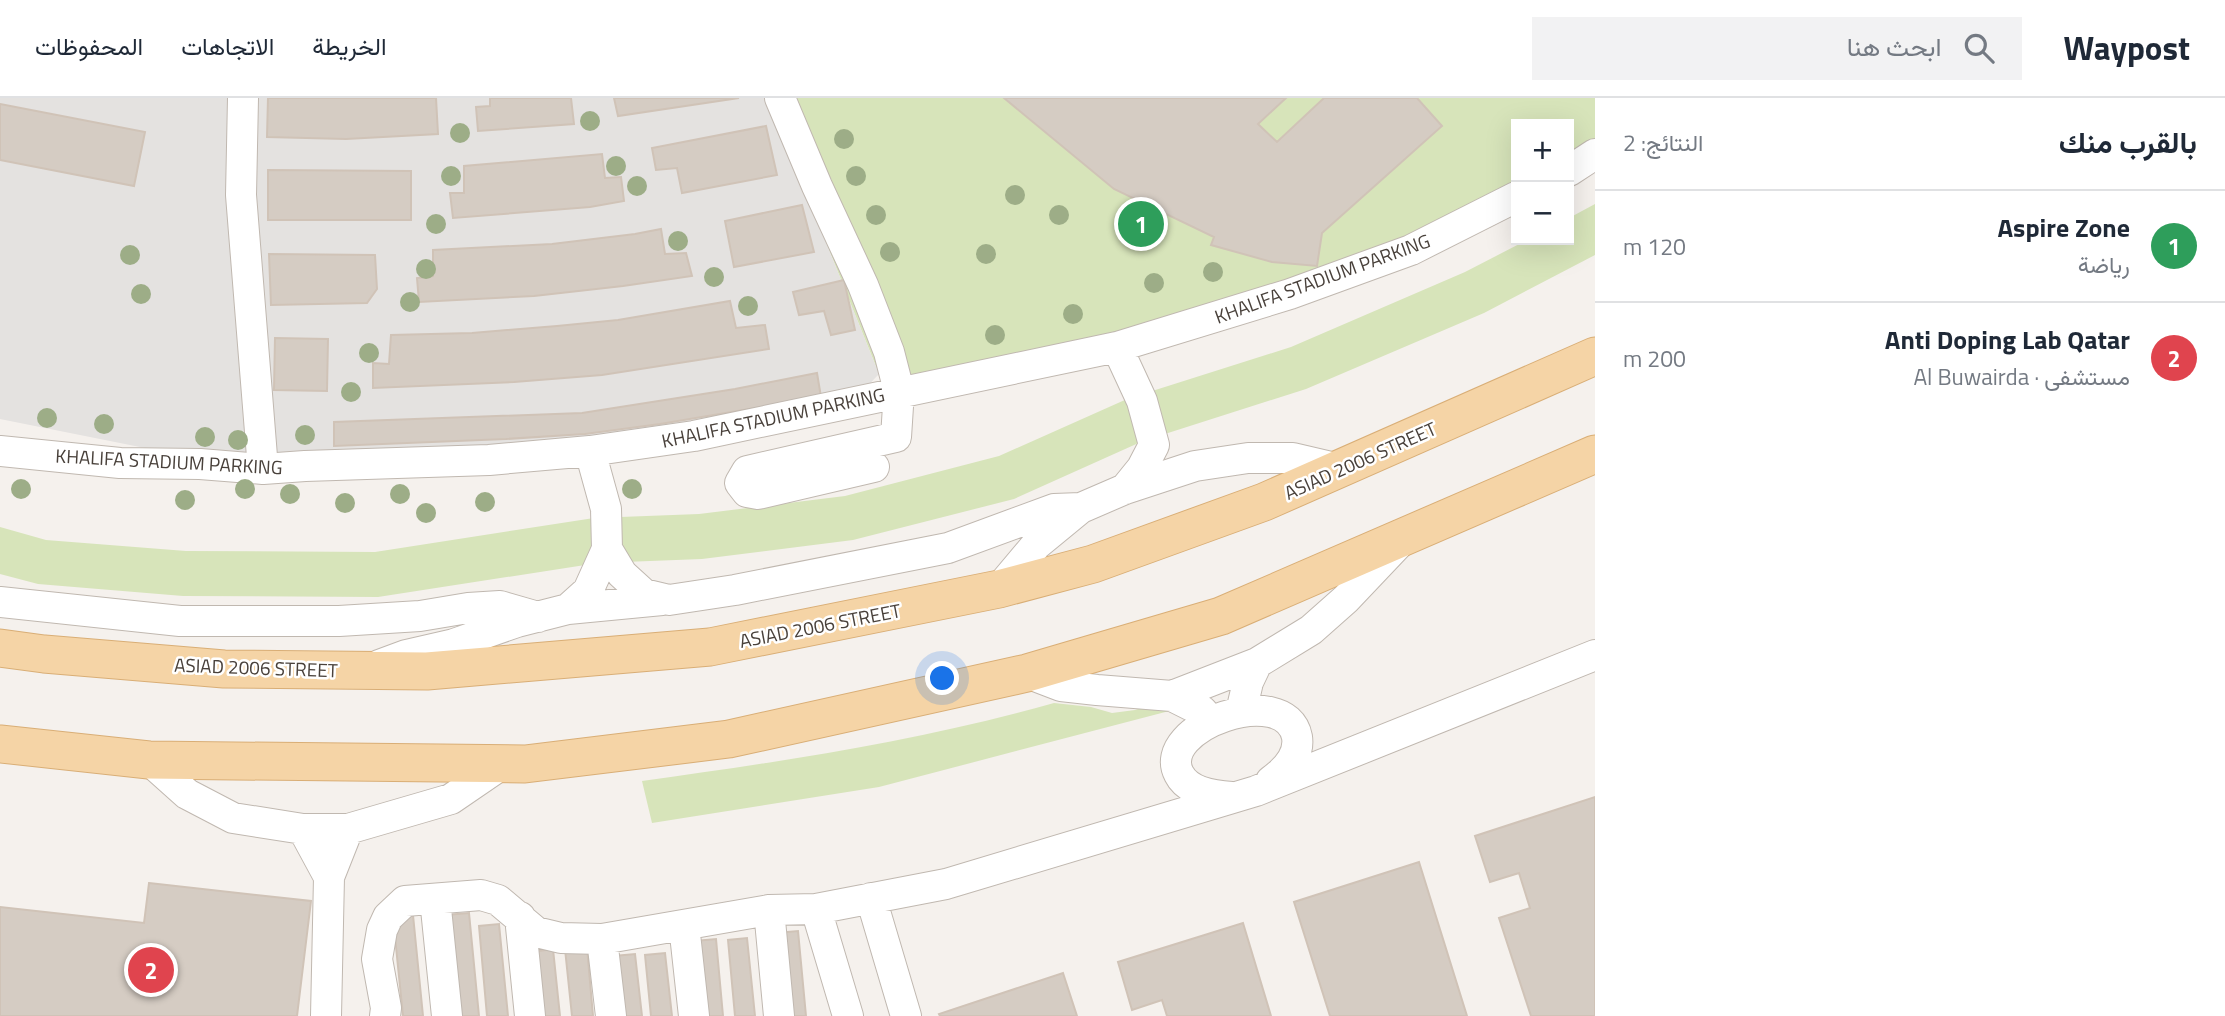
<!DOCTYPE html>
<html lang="ar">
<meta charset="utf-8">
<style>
body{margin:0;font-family:"Titillium Web",Vazirmatn,sans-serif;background:#f2f2f3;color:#1f2937;direction:rtl}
.controls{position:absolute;right:21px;top:21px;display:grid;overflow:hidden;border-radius:0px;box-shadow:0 7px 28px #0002}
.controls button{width:63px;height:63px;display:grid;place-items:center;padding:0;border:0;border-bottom:2px solid #e0e1e3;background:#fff;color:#1f2937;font:35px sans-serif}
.you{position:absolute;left:943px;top:581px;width:24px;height:24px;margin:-18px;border:5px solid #fff;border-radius:50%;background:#1a73e8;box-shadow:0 0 0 10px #1a73e833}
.badge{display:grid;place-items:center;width:46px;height:46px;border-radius:50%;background:#2563eb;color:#fff;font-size:23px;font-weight:700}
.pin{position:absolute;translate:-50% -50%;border:4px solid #fff;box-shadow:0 2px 7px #0006}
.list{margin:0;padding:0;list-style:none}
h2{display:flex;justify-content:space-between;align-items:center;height:91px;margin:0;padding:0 28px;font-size:30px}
h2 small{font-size:23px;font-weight:400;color:#747a83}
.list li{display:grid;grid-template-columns:46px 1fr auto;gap:21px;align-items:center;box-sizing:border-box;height:112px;padding:0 28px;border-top:2px solid #e0e1e3}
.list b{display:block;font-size:26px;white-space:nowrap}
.list p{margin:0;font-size:23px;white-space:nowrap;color:#747a83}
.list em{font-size:23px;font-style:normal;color:#747a83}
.icon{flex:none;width:38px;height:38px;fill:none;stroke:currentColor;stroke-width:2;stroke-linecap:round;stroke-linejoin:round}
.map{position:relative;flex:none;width:1595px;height:918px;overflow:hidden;direction:ltr}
header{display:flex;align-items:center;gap:42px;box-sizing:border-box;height:98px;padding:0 35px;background:#fff;border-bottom:2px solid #e0e1e3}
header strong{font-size:33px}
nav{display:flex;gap:38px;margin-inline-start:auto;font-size:24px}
.search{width:490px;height:63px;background:#f2f2f3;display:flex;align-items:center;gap:18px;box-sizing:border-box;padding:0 24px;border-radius:0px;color:#747a83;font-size:26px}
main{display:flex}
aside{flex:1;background:#fff}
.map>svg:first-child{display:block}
.green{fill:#d7e4ba}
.parking{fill:#e4e2e0}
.building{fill:#d5ccc3;stroke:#d0c3b7;stroke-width:2}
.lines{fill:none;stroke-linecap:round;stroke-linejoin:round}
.minor-casing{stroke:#c0b8b0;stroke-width:32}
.major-casing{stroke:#d9ae76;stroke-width:39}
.minor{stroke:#fff;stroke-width:30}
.major{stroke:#f5d4a6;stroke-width:37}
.tree{fill:#9dad87}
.labels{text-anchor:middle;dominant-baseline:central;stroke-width:5;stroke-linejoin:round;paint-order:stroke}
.street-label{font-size:19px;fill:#49413b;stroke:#fff}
</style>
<header>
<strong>Waypost</strong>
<div class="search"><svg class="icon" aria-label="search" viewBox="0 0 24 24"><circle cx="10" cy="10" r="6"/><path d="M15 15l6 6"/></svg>ابحث هنا</div>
<nav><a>الخريطة</a><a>الاتجاهات</a><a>المحفوظات</a></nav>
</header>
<main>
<aside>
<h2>بالقرب منك<small>النتائج: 2</small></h2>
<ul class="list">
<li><span class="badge" style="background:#2e9e5b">1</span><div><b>Aspire Zone</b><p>رياضة</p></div><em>120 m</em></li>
<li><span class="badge" style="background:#e0444e">2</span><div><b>Anti Doping Lab Qatar</b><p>مستشفى · Al Buwairda</p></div><em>200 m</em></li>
</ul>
</aside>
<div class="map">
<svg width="1595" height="918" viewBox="0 0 1595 918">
<rect width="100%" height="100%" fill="#f5f1ed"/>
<!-- green -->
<path class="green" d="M771 0H1595V56L1569 73V26H1516V99L1290 196 899 293 879 276 796 70Z
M1595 106V157L1484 215 1306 291 1143 343 1014 401 853 442 702 461 598 465 378 499 183 498 38 486 0 476V429L46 442 186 453 375 454 594 420 699 416 845 398 999 358 1127 301 1291 249 1465 174 1527 142H1569V120Z
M1054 605 1091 609 1112 615 1135 612 1155 605 1173 612 879 689 652 725 642 683C780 664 919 643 1054 605Z"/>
<!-- parking -->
<path class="parking" d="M0 0H771L796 70 879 276 852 304 590 353 190 359 0 321Z"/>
<!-- building -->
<path class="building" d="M268 0H436L438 36 346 41 267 39Z
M490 0H571L574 26 478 33 476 9 490 8Z
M614 0H739L618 18Z
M1004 0H1286L1258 26 1277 44 1324 0H1417L1442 28 1322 135 1317 168 1272 164 1211 147 1214 139 1114 91Z
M0 6 145 34 134 88 0 62Z
M766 28 777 77 682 95 677 70 656 72 652 50Z
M602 56 605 80 621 79 624 103 590 109 453 120 450 95H464V68Z
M268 72 411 73V122H268Z
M802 107 814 154 734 169 725 123Z
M661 131 665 156 686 155 692 178 623 188 534 198 419 204 417 180 433 178V152L552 146 635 136Z
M269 156 375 157 377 191 367 205 271 207Z
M844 182 855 232 831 237 824 213 799 217 793 194Z
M730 203 736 230 765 227 769 251 602 277 514 284 373 290V265L389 266 391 237 472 235 557 228 618 222Z
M275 240 328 241 327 293 274 292Z
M817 275 821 299 660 326 585 336 506 341 334 348V324L582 315 735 291Z
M1595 699V918H1531L1499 820 1530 810 1519 775 1490 784 1475 738Z
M1419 764 1467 918H1330L1294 804Z
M149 785 311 803 297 918H0V809L144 825Z
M469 815 479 918H456L446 817Z
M413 817 423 918H403L393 819Z
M1243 825 1271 918H1167L1162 902 1132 912 1118 864Z
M499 826 508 918H487L479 828Z
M798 833 806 918H784L776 835Z
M747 840 755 918H735L728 842Z
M716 841 723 918H702L695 843Z
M587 849 593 918H572L565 851Z
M553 851 560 918H538L532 854Z
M665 855 672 918H651L645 857Z
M635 856 642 918H620L614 858Z
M1063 875 1077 918H940L939 916Z"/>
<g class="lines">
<!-- minor casing -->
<g class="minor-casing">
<path id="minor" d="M243 0 241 97 263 371
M780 0 817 88 863 187 889 254 899 293 896 339 747 373 740 385 747 394 758 396 874 369
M1569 73 1595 56
M1117 249 1142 303 1154 347 1142 370 1125 391
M0 353 120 365 200 366 263 371 305 368 489 362 590 353 694 338 1117 249 1290 196 1411 152 1516 99
M607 451 622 476 644 496 669 502 735 492 948 450 1054 411 1081 410
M999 491 1036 447 1081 410 1125 391 1195 368 1248 360H1293L1340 371
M0 504 180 523H339L420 518 468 510 500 508 538 519
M568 511 662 502
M379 567 406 557 454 546 517 524 568 511 588 493 607 451 606 411 590 353
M1027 575 1061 588 1097 592 1172 598 1202 613 1211 623
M1172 598 1257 565
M1241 614 1248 584 1257 565 1311 532 1346 501 1401 443
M149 662 187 696 233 720 303 731H348L451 701 502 666
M1232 699C1214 698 1188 694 1179 676 1154 629 1286 582 1297 639 1300 658 1286 672 1271 683
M303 731 329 779 348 731
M871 800 906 918
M435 801 447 918
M769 812 779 918
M520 819 530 918
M684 827 694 918
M602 841 611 918
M326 918 329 779
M385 918 386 910 377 861 382 832 388 819 405 803 481 797 498 802 536 834 561 840 602 841 769 812 816 811
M848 918 816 811 946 786 1256 693 1595 557"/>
</g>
<!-- major casing -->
<g class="major-casing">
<path id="major" d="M0 550 44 556 224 571 427 573 710 549 999 491 1093 466 1264 404 1595 258
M0 646 149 662 525 666 729 641 1027 575 1221 518 1595 356"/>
</g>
<!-- minor -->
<use href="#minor" class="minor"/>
<!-- major -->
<use href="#major" class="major"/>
</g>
<!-- trees -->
<g class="tree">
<circle cx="590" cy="23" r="10"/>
<circle cx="460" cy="35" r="10"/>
<circle cx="844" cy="41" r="10"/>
<circle cx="616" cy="68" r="10"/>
<circle cx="451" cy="78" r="10"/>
<circle cx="856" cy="78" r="10"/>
<circle cx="637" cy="88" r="10"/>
<circle cx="1015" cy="97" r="10"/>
<circle cx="876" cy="117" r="10"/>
<circle cx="1059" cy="117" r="10"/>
<circle cx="436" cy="126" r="10"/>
<circle cx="678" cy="143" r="10"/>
<circle cx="890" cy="154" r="10"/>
<circle cx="986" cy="156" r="10"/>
<circle cx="130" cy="157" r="10"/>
<circle cx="426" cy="171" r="10"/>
<circle cx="1213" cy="174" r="10"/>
<circle cx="714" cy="179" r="10"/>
<circle cx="1154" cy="185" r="10"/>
<circle cx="141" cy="196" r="10"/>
<circle cx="410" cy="204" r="10"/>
<circle cx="748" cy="208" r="10"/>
<circle cx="1073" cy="216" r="10"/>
<circle cx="995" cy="237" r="10"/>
<circle cx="369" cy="255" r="10"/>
<circle cx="351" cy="294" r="10"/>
<circle cx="47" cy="320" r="10"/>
<circle cx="104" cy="326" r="10"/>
<circle cx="305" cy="337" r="10"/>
<circle cx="205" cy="339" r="10"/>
<circle cx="238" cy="342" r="10"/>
<circle cx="21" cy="391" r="10"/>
<circle cx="245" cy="391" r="10"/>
<circle cx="632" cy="391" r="10"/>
<circle cx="290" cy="396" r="10"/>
<circle cx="400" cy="396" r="10"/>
<circle cx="185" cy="402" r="10"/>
<circle cx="485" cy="404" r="10"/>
<circle cx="345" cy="405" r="10"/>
<circle cx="426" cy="415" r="10"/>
</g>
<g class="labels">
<!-- street labels -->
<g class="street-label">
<text transform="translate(1322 180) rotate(-20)">KHALIFA STADIUM PARKING</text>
<text transform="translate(773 319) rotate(-12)">KHALIFA STADIUM PARKING</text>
<text transform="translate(1360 362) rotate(-24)">ASIAD 2006 STREET</text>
<text transform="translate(169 363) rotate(3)">KHALIFA STADIUM PARKING</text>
<text transform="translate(820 527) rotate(-11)">ASIAD 2006 STREET</text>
<text transform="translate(256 569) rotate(2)">ASIAD 2006 STREET</text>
</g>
</g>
</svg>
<div class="controls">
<button>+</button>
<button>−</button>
</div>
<div class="you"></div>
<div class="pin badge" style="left:1141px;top:126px;background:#2e9e5b">1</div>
<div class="pin badge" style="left:151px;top:872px;background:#e0444e">2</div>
</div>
</main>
